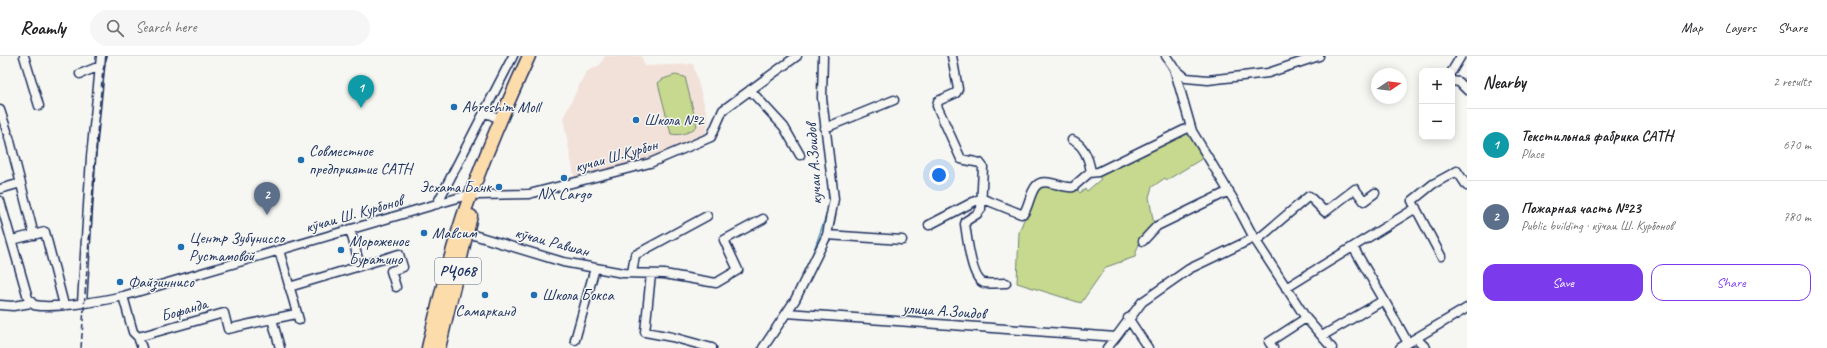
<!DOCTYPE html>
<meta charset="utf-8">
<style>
body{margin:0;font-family:Caveat,sans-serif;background:#f6f6f6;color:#202124}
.controls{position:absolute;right:12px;top:12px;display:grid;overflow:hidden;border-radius:8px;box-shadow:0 2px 10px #0003}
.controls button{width:36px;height:36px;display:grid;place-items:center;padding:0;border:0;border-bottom:1px solid #e0e0e0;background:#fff;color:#202124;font:20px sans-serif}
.compass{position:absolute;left:1371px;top:12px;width:36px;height:36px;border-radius:50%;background:#fff;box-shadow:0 2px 10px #0003;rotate:77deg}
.you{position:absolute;left:939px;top:119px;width:14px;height:14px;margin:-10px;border:3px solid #fff;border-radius:50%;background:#1a73e8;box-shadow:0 0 0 6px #1a73e833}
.badge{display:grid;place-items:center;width:26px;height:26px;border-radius:50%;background:#7c3aed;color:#fff;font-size:13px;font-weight:700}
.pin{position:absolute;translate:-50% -33px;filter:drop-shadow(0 1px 2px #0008)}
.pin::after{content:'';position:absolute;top:21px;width:14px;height:12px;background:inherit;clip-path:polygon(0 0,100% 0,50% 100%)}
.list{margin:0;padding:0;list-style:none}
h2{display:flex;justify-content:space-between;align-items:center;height:52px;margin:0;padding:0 16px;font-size:17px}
h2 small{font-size:13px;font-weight:400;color:#757577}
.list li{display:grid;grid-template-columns:26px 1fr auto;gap:12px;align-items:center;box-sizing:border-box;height:72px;padding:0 16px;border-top:1px solid #e0e0e0}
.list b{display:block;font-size:15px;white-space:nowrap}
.list p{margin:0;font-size:13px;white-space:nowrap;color:#757577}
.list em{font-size:13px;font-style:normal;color:#757577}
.actions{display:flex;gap:8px;padding:12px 16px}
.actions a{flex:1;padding:9px 0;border:1px solid #7c3aed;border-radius:12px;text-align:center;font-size:14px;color:#7c3aed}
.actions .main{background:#7c3aed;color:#fff}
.icon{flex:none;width:22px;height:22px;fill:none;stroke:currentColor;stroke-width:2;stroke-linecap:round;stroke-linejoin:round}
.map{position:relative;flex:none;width:1467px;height:292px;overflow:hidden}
header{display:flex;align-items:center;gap:24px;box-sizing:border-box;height:56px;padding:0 20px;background:#fff;border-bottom:1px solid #e0e0e0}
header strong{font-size:19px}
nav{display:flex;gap:22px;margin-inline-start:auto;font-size:14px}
.search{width:280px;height:36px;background:#f6f6f6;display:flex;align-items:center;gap:10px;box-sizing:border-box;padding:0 14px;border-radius:22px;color:#757577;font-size:15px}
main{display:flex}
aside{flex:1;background:#fff}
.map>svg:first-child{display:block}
.built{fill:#f2e1d9}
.green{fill:#c6d98e;stroke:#708476}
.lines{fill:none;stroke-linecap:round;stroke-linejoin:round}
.stream{stroke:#5c93b0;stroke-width:1.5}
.minor-casing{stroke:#1b2f5e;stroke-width:11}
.highway-casing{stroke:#1b2f5e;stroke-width:15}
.minor{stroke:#f6f6f2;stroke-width:8}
.highway{stroke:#fddcac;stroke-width:12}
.rail{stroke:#1b2f5e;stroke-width:1.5;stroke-dasharray:6 3;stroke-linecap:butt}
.poi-dot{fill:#1f6fb2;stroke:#f6f6f2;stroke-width:1.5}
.labels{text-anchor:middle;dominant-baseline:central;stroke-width:3;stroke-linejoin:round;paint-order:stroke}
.shield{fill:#f6f6f2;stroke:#5d6b8a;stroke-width:1}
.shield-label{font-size:15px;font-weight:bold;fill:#1b2f5e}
.poi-label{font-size:16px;fill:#1b2f5e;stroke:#f6f6f2;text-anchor:start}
.street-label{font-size:16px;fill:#1b2f5e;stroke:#f6f6f2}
</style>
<header>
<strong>Roamly</strong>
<div class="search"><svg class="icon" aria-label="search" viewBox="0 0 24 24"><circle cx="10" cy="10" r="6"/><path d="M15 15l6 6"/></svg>Search here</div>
<nav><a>Map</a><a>Layers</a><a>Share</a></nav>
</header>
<main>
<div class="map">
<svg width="1467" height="292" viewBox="0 0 1467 292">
<rect width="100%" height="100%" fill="#f6f6f2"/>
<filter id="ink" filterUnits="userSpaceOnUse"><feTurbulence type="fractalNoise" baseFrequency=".025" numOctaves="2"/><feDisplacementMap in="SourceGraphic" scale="8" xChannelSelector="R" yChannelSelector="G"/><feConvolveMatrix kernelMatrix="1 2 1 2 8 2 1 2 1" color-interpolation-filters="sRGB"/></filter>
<g filter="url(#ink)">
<!-- built -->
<path class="built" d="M605 0H641L645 10 693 8 709 66 704 81 643 107 575 124 563 62 586 16 600 9Z"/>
<!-- green -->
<path class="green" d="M675 19 685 21 697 70C689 77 681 80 671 78L658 27 663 23Z
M1183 75 1189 77 1203 102 1167 124 1165 122 1152 131 1149 141 1154 169C1143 178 1138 187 1135 201L1106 211 1081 247 1017 227 1019 176 1037 131 1042 127 1076 132 1080 137 1085 133 1087 135 1101 123 1099 121 1116 110Z"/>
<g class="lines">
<!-- stream -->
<path class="stream" d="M828 126 829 150
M811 203 827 157"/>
<!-- minor casing -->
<g class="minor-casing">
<path id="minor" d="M24 0 39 50
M952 0 958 33 956 37 938 45 937 50 961 103 980 107 983 111 981 153 977 158 966 165 965 168C967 180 971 223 984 227 990 228 999 227 1006 227
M1166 0 1174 12 1186 22 1208 24 1268 17 1319 0
M1174 12 1192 75 1235 146 1254 182 1306 262 1332 292
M1452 15 1461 0
M80 18 100 10 101 0
M1452 25 1459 26 1467 34
M750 34 784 71 800 99
M0 54 7 75
M484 56 500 63
M825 72 894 44
M9 81 34 179
M1072 84C1084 89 1089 104 1091 116
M0 133 21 127
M478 139 529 138 650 107 711 81 723 54 797 0
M0 145 28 242 34 249C53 253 103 245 123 240L471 138
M437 148 513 0
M929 169 981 142 1021 158 1024 157C1029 149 1030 137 1036 130 1044 120 1062 133 1073 131L1089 117 1098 116 1190 71
M350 173 360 210 399 198 403 211 391 215 396 231
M467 177 563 206 623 217 664 218 716 227 738 214 724 184 763 163
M827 179 902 184
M12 184 45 176 64 249
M1143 185 1157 170 1229 135
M1256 185 1309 140 1325 156 1355 133 1364 145 1375 137
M1353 191 1384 244
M279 194 299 264
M1441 200 1412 145 1433 128 1457 115 1467 130
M632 217 635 199 707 160
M651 218 645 276 672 281 712 292
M289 231 360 210
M1286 232 1416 152
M123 240 133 276 138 281 224 257 228 273 272 263 280 292
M82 247 91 101 100 10
M0 249 13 250 31 247
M787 257 1116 281 1142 246 1189 213 1254 182
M1128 262 1148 292
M272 263 296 258
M1322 280 1384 244 1408 287
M138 281 142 292
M1416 282 1467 252
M575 284 595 212
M763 292 795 244 827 179 834 143 822 42 823 0
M1107 292 1116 281
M1273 292 1269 286 1306 262
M1400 292 1416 282 1426 292"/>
</g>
<!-- highway casing -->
<g class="highway-casing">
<path id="highway" d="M428 292C438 248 449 203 463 160 482 106 505 52 529 0
M439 292 471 160"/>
</g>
<!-- minor -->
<use href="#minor" class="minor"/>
<!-- highway -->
<use href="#highway" class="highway"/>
<!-- rail -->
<path class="rail" d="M81 292 98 66 103 14 107 0"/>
</g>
</g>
<!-- markers -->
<g class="poi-dot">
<circle cx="454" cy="51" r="4"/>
<circle cx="636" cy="64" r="4"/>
<circle cx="301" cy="104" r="4"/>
<circle cx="564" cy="122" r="4"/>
<circle cx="499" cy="131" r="4"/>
<circle cx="424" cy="177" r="4"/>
<circle cx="181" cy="191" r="4"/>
<circle cx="341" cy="194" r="4"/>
<circle cx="120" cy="226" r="4"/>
<circle cx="485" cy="239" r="4"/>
<circle cx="534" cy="239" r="4"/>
</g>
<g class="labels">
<!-- shield labels -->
<rect class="shield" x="435" y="202" width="46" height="26" rx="3"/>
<g class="shield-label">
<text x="458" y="215">РҶ068</text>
</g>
<!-- poi labels -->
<g class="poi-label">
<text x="462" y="51">Abreshim Moll</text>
<text x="644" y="64">Школа №2</text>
<text x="309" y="95">Совместное<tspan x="309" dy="18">предприятие CATH</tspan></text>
<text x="491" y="131" text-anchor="end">Эсxата Банк</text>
<text x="564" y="138" text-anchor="middle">NX Cargo</text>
<text x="432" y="177">Мавсим</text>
<text x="189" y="182">Центр Зубуниссо<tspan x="189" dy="18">Рустамовой</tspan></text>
<text x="349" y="185">Мороженое<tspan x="349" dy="18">Буратино</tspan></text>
<text x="128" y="226">Файзиннисо</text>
<text x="542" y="239">Школа Бокса</text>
<text x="485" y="255" text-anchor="middle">Самарканд</text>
</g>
<!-- street labels -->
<g class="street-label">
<text transform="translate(616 100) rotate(-16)">кучаи Ш.Қурбон</text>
<text transform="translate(814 108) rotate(-94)">кучаи А.Зоидов</text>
<text transform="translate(354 158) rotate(-16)">кӯчаи Ш. Курбонов</text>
<text transform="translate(552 186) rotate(15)">кӯчаи Равшан</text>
<text transform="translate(184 254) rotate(-16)">Бофанда</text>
<text transform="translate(944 255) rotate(4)">улица А.Зоидов</text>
</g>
</g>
</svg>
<div class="controls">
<button>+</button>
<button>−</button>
</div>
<svg class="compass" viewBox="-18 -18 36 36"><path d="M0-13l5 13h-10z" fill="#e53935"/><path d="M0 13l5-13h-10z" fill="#757577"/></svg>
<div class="you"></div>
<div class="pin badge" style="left:361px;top:52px;background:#0f9aa8">1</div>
<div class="pin badge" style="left:267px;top:159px;background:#5c6f8a">2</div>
</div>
<aside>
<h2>Nearby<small>2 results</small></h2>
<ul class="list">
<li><span class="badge" style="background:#0f9aa8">1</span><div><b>Текстильная фабрика САТН</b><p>Place</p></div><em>670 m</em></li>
<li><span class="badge" style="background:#5c6f8a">2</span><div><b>Пожарная часть №23</b><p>Public building · кӯчаи Ш. Курбонов</p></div><em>780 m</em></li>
</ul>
<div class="actions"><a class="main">Save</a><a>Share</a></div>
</aside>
</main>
